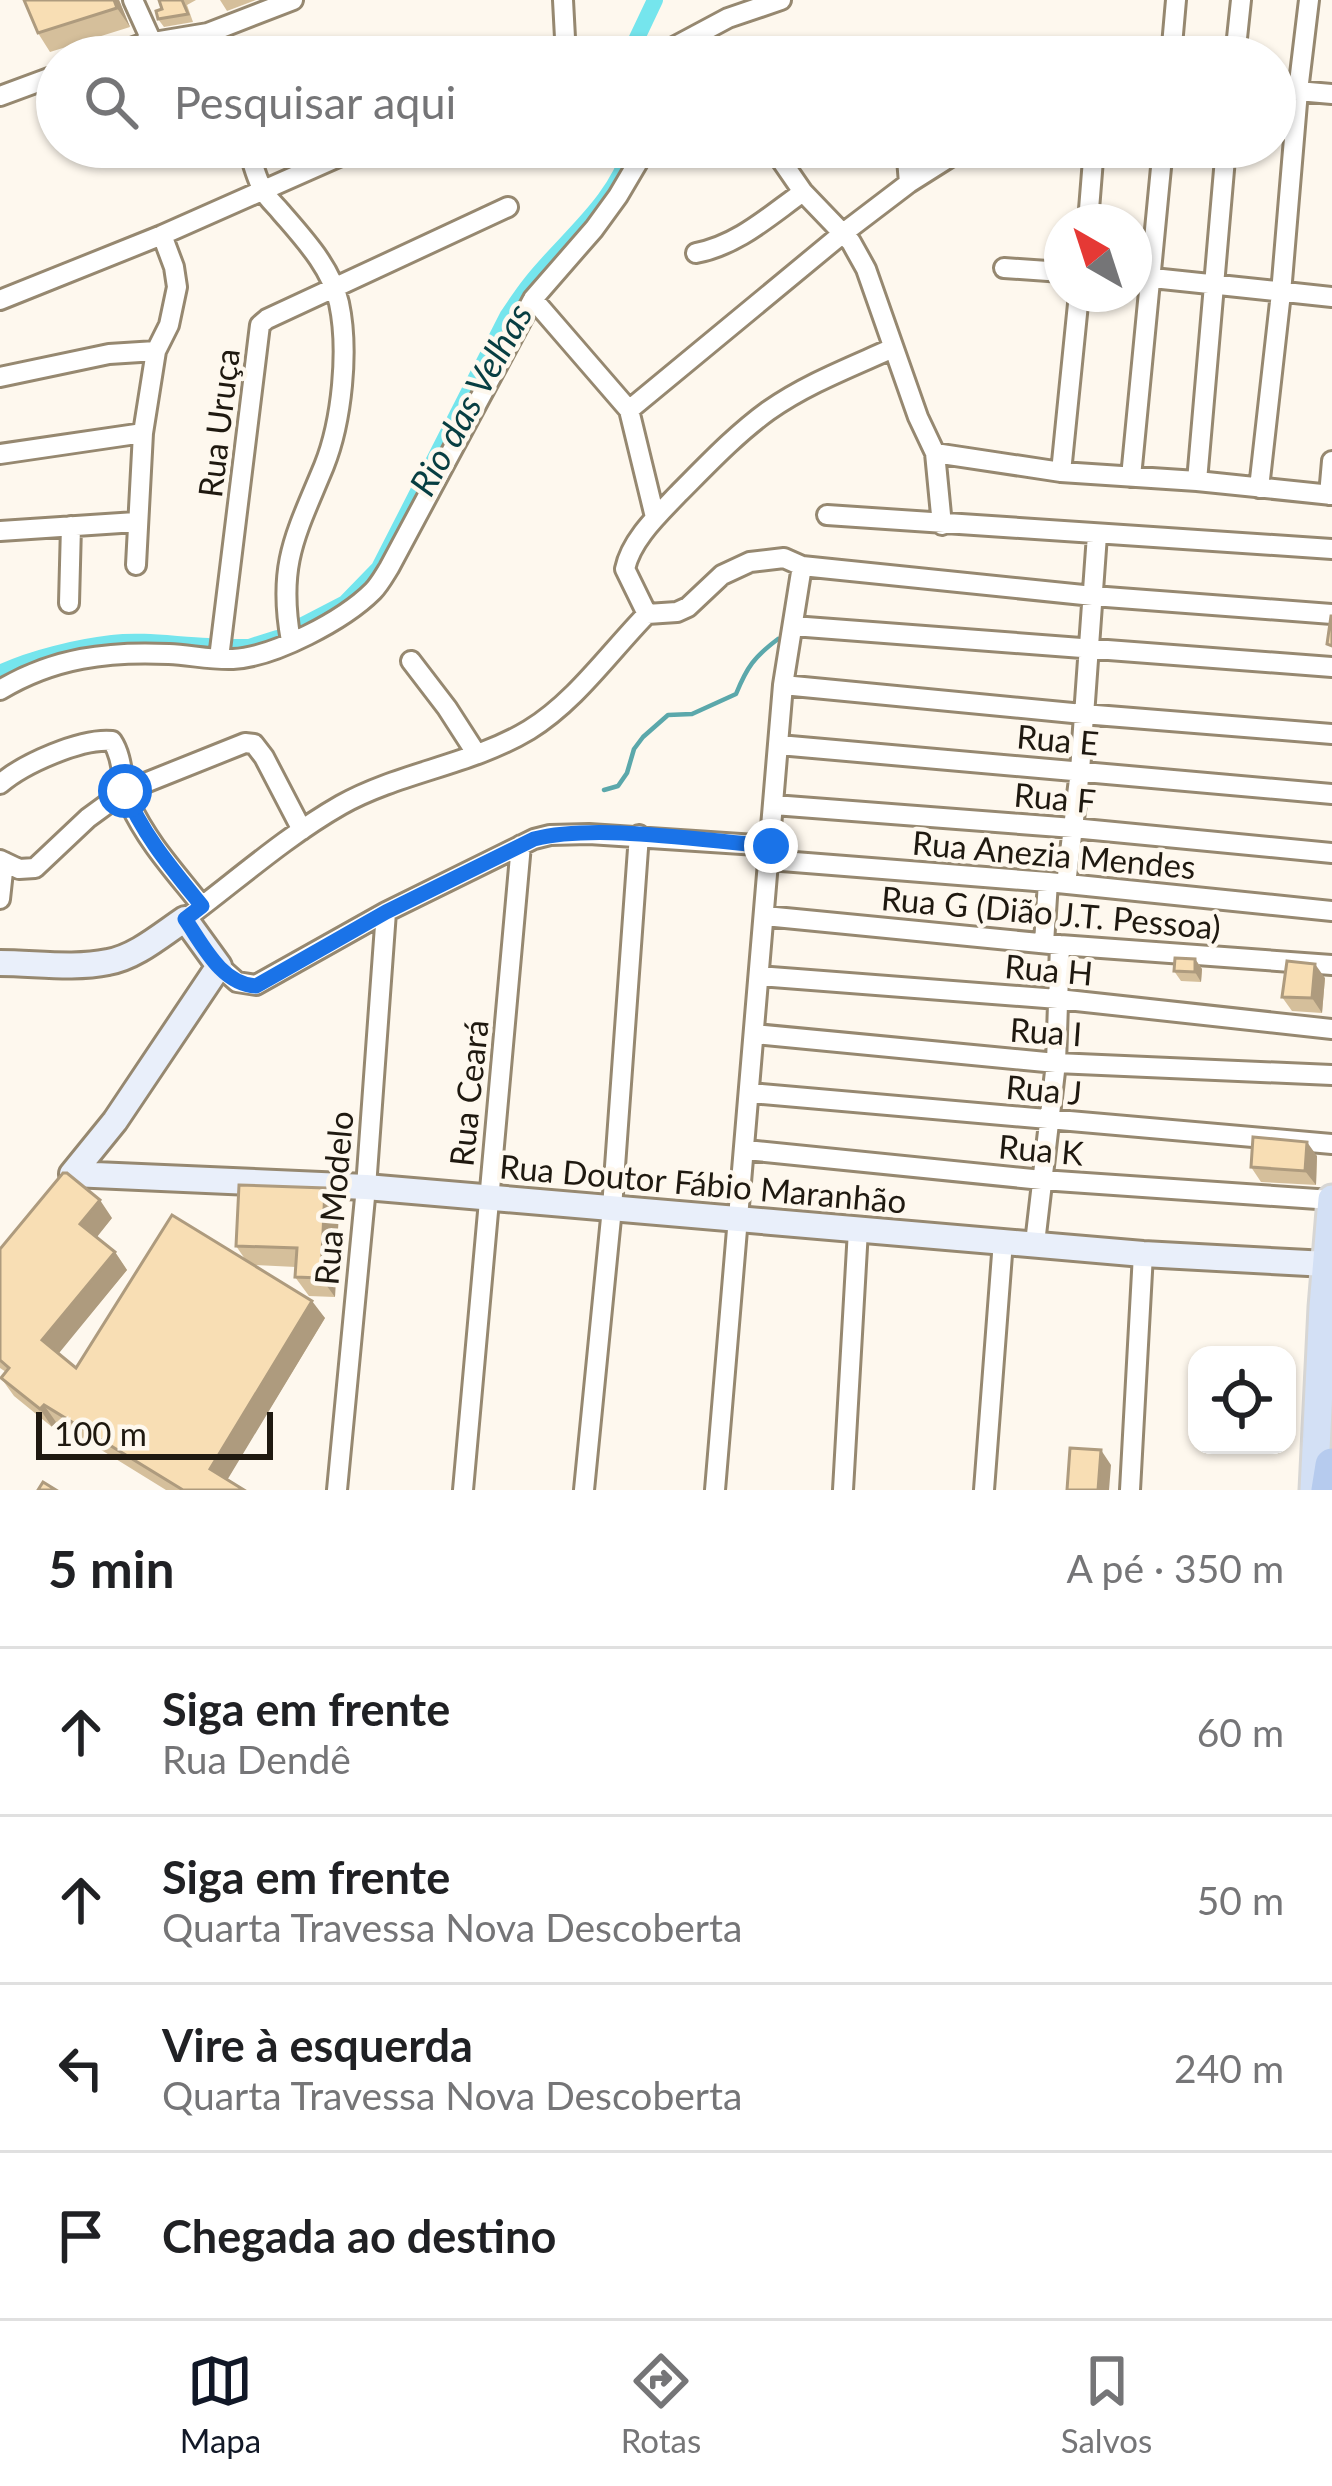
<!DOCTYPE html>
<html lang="pt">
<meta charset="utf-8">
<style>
body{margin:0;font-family:Lato,sans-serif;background:#f6f6f6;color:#202124}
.controls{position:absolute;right:36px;bottom:36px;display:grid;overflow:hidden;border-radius:24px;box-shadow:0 3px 9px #0004}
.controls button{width:108px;height:108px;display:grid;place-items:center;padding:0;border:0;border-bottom:3px solid #e0e0e0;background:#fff;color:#202124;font:60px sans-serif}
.compass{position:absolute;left:1044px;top:204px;width:108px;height:108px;border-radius:50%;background:#fff;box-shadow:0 3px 9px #0004;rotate:321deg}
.scale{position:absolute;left:36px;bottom:30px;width:237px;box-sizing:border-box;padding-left:12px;border:6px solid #1f1910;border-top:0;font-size:33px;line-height:42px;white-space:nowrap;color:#1f1910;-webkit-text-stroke:9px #fef8ee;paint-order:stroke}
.stop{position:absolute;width:36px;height:36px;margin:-27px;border:9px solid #1a73e8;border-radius:50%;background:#fff}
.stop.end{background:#1a73e8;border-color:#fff;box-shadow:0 3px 12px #0008}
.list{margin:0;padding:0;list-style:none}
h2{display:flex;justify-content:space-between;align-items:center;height:156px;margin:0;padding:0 48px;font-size:51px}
h2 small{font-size:39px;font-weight:400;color:#757577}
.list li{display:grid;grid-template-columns:78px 1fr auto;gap:36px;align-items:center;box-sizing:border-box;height:168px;padding:0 48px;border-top:3px solid #e0e0e0}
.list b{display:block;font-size:45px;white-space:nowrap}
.list p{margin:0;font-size:39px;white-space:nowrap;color:#757577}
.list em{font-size:39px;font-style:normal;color:#757577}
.icon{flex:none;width:66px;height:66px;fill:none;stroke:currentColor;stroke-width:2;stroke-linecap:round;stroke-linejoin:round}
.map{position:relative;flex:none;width:1332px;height:1490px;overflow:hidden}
.search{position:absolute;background:#fff;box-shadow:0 3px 9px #0004;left:36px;right:36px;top:36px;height:132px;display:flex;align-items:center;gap:30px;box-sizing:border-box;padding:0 42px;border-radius:66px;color:#757577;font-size:45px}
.sheet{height:828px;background:#fff}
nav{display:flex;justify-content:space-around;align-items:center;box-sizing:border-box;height:168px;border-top:3px solid #e0e0e0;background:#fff;font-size:33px;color:#757577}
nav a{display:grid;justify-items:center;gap:6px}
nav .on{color:#111827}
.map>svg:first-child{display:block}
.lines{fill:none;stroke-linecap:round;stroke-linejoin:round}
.stream{stroke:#5ba8ab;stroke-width:4.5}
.canal{stroke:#75e5ed;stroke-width:16}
.street-casing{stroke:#968870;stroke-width:24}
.secondary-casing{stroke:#968870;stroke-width:30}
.primary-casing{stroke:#d7d6d4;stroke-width:33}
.highway-casing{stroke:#d7d6d4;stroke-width:39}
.street{stroke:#fff;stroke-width:18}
.secondary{stroke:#e9effa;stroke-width:24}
.primary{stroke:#d3e0f5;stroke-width:27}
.highway{stroke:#b6cbee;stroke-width:33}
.wall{fill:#d5bf9b}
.shaded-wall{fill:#ae9b7e}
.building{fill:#f8deb4;stroke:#ae9b7e;stroke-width:3}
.route{stroke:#1a73e8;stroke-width:15}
.labels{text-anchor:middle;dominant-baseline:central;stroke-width:9;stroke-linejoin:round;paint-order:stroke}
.street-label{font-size:33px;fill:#1f1910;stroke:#fef8ee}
.water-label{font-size:36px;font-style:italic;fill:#073e42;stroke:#fef8ee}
</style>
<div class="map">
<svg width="1332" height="1490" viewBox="0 0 1332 1490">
<rect width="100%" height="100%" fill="#fef8ee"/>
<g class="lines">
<!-- stream -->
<path class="stream" d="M604 790 618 786 627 773 634 749 643 737 668 715 692 714 736 694C747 667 754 657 778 639"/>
<!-- canal -->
<path class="canal" d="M628 57 655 0
M291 631 345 603 379 568 508 315C515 305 522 294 530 284 564 240 616 203 631 147
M234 647H249L277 638
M0 673C30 658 78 647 112 643 143 639 177 645 208 646"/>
<!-- street casing -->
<g class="street-casing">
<path id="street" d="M133 0 152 42
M563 0 566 57
M208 33 216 57
M700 33 715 57
M107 57 142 44 208 33 293 0
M655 57 728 18 781 0
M1171 57 1176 0
M1235 57 1241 0
M1275 89 1332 94
M0 96 57 75
M248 147C252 161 256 178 263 190 267 198 275 205 280 211 304 239 331 267 339 303 349 350 342 421 324 466 296 534 277 564 291 641
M772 147 803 192 851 242 866 269 918 417 935 453 942 525
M906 147 909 183
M1088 222 1094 147
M696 253C738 245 769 216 803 192
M1004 268 1062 272
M1134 276 1332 297
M533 299 629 410 655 517
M0 300 162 235 361 147
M0 377 109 354 156 351
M629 410 842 234 909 183 966 147
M935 453 1061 472 1197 481 1332 495
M0 454 143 433
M1061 472 1079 294
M1131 477 1163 147
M1197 481 1226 147
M1259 488 1281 293 1298 91 1309 0
M1329 495 1332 461
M827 515 1332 549
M0 531 136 522
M136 565 143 433 156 351 169 325 177 287 174 267 162 235
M69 603 71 526
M647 614 625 569C631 540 658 515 678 494 707 465 735 435 768 411 806 384 851 367 893 348
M793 626 1332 667
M219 658 260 325 267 319 508 207
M411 661 447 708 476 753
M783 685 1083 714 1332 734
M0 690C53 658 108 651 169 654 190 655 212 660 233 659 274 657 344 620 373 591 379 585 384 576 389 568L533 299 594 229 618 196 641 157 642 147
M779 745 1332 794
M0 784C23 764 81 738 112 741 124 759 121 784 130 804 147 842 177 874 202 906
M774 805 1073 828 1332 853
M0 860 19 869 35 868 88 818 125 791 245 743 254 744 264 757 302 830
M769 860 1048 882 1332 911
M1066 884 1080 771 1097 535
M0 899 4 862
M765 916 1060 945 1332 965
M185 919C236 881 285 837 341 805 400 772 471 765 529 730 575 702 609 653 647 614L677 612 688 607 722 575 750 562 784 558 802 566 1093 596 1332 614
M1044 943 1048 882
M219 966 237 982 256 985 386 912 534 839 550 835 589 834 771 846
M759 976 1058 999 1332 1029
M755 1034 1056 1063 1332 1075
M751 1093 1332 1144
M746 1150 1042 1180 1332 1200
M1035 1243 1056 1063 1060 945
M337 1490 366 1187 386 912
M463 1490 521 845
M584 1490 612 1208 639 835
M715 1490 783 685 802 566
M843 1490 858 1230
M984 1490 1003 1241
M1130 1490 1143 1254"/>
</g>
<!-- secondary casing -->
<g class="secondary-casing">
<path id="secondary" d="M0 963C35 963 74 969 108 962 136 957 161 935 185 919L219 966 115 1121 72 1174
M72 1174 366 1187 1143 1254 1327 1264"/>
</g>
<!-- primary casing -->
<g class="primary-casing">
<path id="primary" d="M1314 1490 1323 1307 1332 1199"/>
</g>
<!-- highway casing -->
<g class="highway-casing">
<path id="highway" d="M1328 1490 1332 1465"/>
</g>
<!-- street -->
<use href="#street" class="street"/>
<!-- secondary -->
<use href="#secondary" class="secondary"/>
<!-- primary -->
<use href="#primary" class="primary"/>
<!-- highway -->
<use href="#highway" class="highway"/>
</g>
<!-- wall -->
<path class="wall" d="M119 0 130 27 50 52 38 33Z
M159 0H196L187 5 193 22 164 27 158 19 162 9Z
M220 0H256L227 11Z
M1195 959 1202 969 1201 982 1181 981 1174 971Z
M1325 978 1322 1013 1292 1011 1282 997Z
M1317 1156 1316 1185 1261 1182 1251 1167Z
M339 1207 335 1297 309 1296 295 1277 296 1267 255 1265 325 1318 227 1479 244 1490H166L56 1422 52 1427 14 1396 1 1378 6 1372 0 1368V1249L112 1218 96 1237 115 1252 127 1270 58 1353 76 1368 245 1259 236 1246Z"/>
<!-- shaded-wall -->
<path class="shaded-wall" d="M114 0H119L130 27 117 8Z
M1195 959 1202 969 1201 982 1195 972Z
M1315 964 1325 978 1322 1013 1312 998Z
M1307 1142 1317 1156 1316 1185 1305 1171Z
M325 1188 339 1207 335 1297 321 1278Z
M100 1200 112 1218 93 1242 80 1224Z
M115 1252 127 1270 55 1358 42 1340Z
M312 1301 325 1318 223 1487 210 1469Z
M44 1405 56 1422 52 1427 40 1409Z
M1101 1450 1111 1465 1109 1490H1098Z"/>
<!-- building -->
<path class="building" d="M24 0H114L117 8 38 33Z
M159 0H182L188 14 158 19 156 11 162 9Z
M1331 616H1332V646L1327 644Z
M1175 958 1195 959V972L1174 971Z
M1287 961 1315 964 1312 998 1282 997Z
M1253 1137 1307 1142 1305 1171 1251 1167Z
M63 1173H67L100 1200 80 1224 115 1252 42 1340 76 1368 172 1215 312 1301 210 1469 244 1490H183L44 1405 40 1409 1 1378 9 1368 0 1360V1249Z
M239 1185 325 1188 321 1278 295 1277 297 1248 236 1246Z
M1070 1448 1101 1450 1098 1490H1067Z
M43 1482 56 1490H38Z"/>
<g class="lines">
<!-- route -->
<path class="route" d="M125 791C142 834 173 870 202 906L185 919C203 945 221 984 256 986L386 912 534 839C597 823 704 841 771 846"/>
</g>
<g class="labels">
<!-- street labels -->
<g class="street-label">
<text transform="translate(218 423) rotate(-83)">Rua Uruça</text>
<text transform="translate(1058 739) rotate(5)">Rua E</text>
<text transform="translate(1055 797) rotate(5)">Rua F</text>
<text transform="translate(1054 854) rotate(5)">Rua Anezia Mendes</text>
<text transform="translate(1051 912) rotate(5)">Rua G (Dião J.T. Pessoa)</text>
<text transform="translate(1049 969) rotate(5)">Rua H</text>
<text transform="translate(1046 1031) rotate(4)">Rua I</text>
<text transform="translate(1044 1089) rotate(5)">Rua J</text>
<text transform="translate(468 1093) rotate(-84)">Rua Ceará</text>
<text transform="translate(1041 1149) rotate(5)">Rua K</text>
<text transform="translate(703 1183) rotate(5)">Rua Doutor Fábio Maranhão</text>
<text transform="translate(333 1198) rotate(-85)">Rua Modelo</text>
</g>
<!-- water labels -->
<g class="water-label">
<text transform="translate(470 399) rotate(-61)">Rio das Velhas</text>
</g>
</g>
</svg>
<div class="controls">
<button><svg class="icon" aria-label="locate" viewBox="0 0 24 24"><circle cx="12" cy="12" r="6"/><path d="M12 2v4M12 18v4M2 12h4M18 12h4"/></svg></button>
</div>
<svg class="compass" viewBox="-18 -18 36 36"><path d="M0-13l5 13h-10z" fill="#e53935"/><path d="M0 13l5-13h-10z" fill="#757577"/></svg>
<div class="scale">100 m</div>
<div class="stop" style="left:125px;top:791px"></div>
<div class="stop end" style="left:771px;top:846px"></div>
<div class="search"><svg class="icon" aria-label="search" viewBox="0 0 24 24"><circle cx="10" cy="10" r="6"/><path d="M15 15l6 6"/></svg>Pesquisar aqui</div>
</div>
<section class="sheet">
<h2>5 min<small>A pé · 350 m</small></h2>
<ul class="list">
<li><svg class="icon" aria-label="ahead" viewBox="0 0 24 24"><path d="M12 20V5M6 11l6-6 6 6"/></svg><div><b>Siga em frente</b><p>Rua Dendê</p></div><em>60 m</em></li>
<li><svg class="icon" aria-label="ahead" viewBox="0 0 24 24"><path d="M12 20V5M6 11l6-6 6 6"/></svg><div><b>Siga em frente</b><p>Quarta Travessa Nova Descoberta</p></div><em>50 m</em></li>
<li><svg class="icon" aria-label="left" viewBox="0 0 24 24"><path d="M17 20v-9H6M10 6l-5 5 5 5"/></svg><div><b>Vire à esquerda</b><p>Quarta Travessa Nova Descoberta</p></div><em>240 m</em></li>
<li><svg class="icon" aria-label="arrive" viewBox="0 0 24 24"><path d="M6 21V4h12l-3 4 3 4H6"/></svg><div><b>Chegada ao destino</b></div></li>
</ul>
</section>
<nav>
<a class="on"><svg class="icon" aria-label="map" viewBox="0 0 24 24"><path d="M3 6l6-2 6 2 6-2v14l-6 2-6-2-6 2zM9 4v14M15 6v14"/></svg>Mapa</a>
<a><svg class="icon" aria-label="directions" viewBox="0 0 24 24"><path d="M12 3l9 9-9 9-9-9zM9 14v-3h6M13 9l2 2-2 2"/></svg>Rotas</a>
<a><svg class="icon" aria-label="saved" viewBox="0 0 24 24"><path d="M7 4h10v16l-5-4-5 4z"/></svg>Salvos</a>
</nav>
